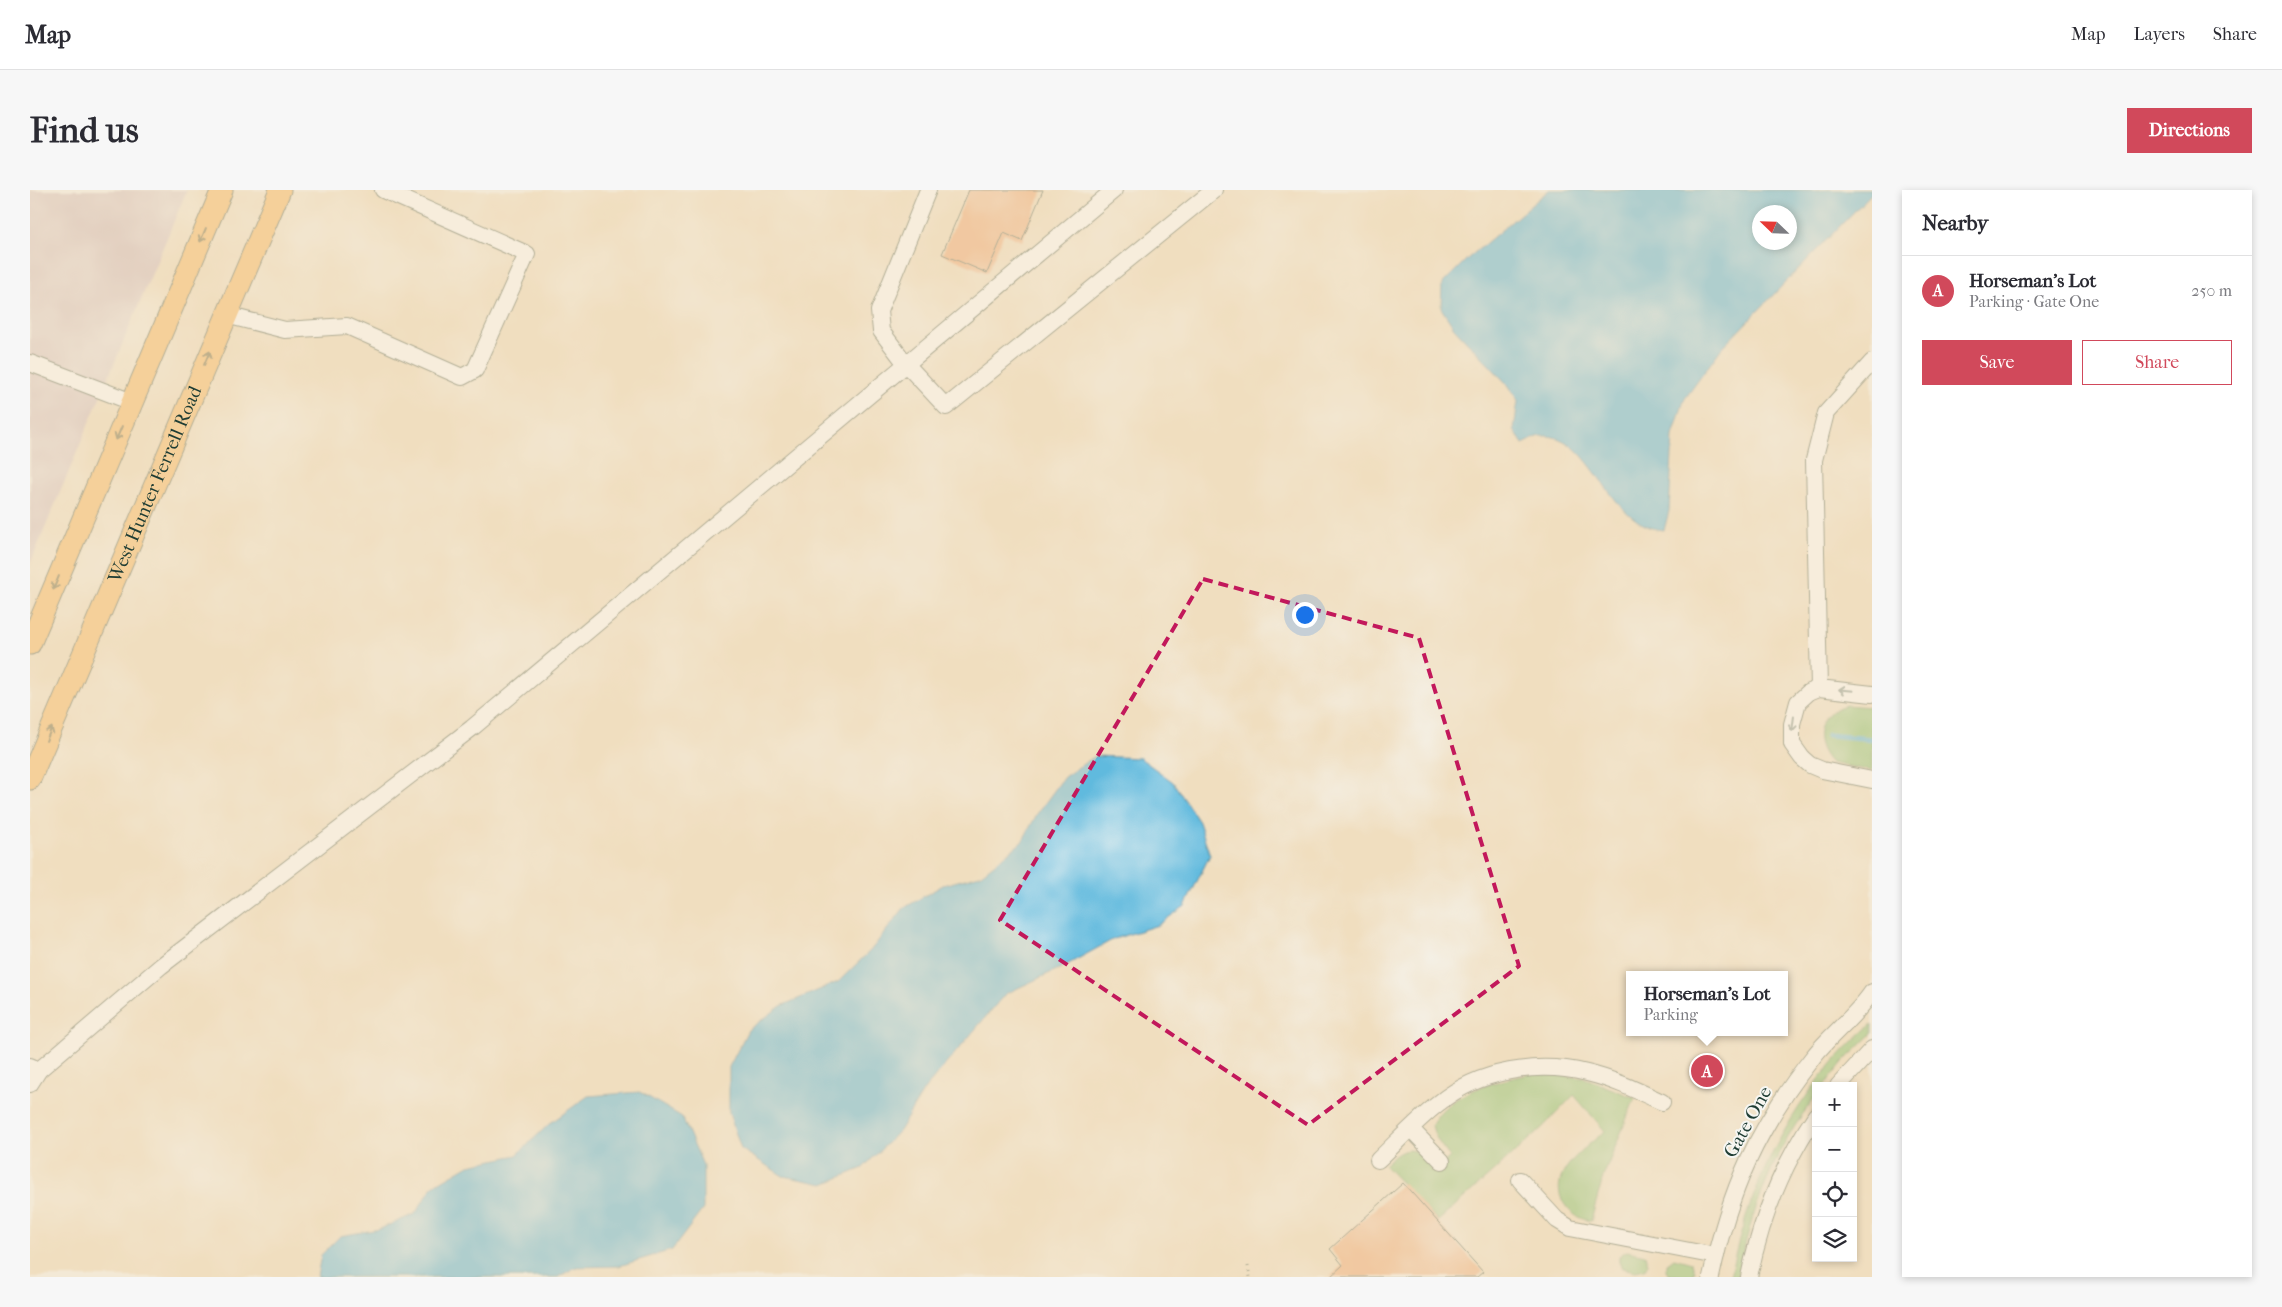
<!DOCTYPE html>
<meta charset="utf-8">
<style>
body{margin:0;font-family:"IM FELL French Canon",serif;background:#f7f7f7;color:#2b2b33}
.controls{position:absolute;right:15px;bottom:15px;display:grid;overflow:hidden;border-radius:0px;box-shadow:0 2px 8px #0003}
.controls button{width:45px;height:45px;display:grid;place-items:center;padding:0;border:0;border-bottom:1px solid #e1e1e2;background:#fff;color:#2b2b33;font:25px sans-serif}
.compass{position:absolute;left:1722px;top:15px;width:45px;height:45px;border-radius:50%;background:#fff;box-shadow:0 2px 8px #0003;rotate:293deg}
.you{position:absolute;left:1274px;top:424px;width:18px;height:18px;margin:-12px;border:4px solid #fff;border-radius:50%;background:#1a73e8;box-shadow:0 0 0 8px #1a73e833}
.badge{display:grid;place-items:center;width:32px;height:32px;border-radius:50%;background:#d1495b;color:#fff;font-size:16px;font-weight:700}
.pin{position:absolute;translate:-50% -50%;border:2px solid #fff;box-shadow:0 1px 5px #0006}
.popup{position:absolute;left:1596px;top:781px;width:162px;height:65px;box-sizing:border-box;display:grid;place-content:center;border-radius:0px;background:#fff;filter:drop-shadow(0 1px 4px #0005);font-size:16px;white-space:nowrap;color:#7c7c81}
.popup b{font-size:19px;color:#2b2b33}
.popup::after{content:'';position:absolute;left:50%;top:100%;margin-left:-10px;border:10px solid transparent;border-top-color:#fff}
.list{margin:0;padding:0;list-style:none}
h2{display:flex;justify-content:space-between;align-items:center;height:65px;margin:0;padding:0 20px;font-size:21px}
h2 small{font-size:16px;font-weight:400;color:#7c7c81}
.list li{display:grid;grid-template-columns:32px 1fr auto;gap:15px;align-items:center;box-sizing:border-box;height:70px;padding:0 20px;border-top:1px solid #e1e1e2}
.list b{display:block;font-size:19px;white-space:nowrap}
.list p{margin:0;font-size:16px;white-space:nowrap;color:#7c7c81}
.list em{font-size:16px;font-style:normal;color:#7c7c81}
.actions{display:flex;gap:10px;padding:15px 20px}
.actions a{flex:1;padding:11px 0;border:1px solid #d1495b;border-radius:0px;text-align:center;font-size:18px;color:#d1495b}
.actions .main{background:#d1495b;color:#fff}
.icon{flex:none;width:28px;height:28px;fill:none;stroke:currentColor;stroke-width:2;stroke-linecap:round;stroke-linejoin:round}
.map{position:relative;flex:none;width:1842px;height:1087px;overflow:hidden;border-radius:0px}
header{display:flex;align-items:center;gap:30px;box-sizing:border-box;height:70px;padding:0 25px;background:#fff;border-bottom:1px solid #e1e1e2}
header strong{font-size:24px}
nav{display:flex;gap:28px;margin-inline-start:auto;font-size:18px}
.intro{display:flex;align-items:center;justify-content:space-between;box-sizing:border-box;height:120px;padding:0 30px}
h1{margin:0;font-size:35px}
.button{padding:12px 22px;border-radius:0px;background:#d1495b;color:#fff;font-size:18px;font-weight:700}
main{display:flex;gap:30px;padding:0 30px}
aside{flex:1;background:#fff;border-radius:0px;box-shadow:0 2px 8px #0003}
.map>svg:first-child{display:block}
.industrial{fill:#d2bec1}
.green{fill:#8ec477;stroke:#568056}
.water{fill:#61bade;stroke:#407c89;fill-rule:evenodd}
.lines{fill:none;stroke-linecap:round;stroke-linejoin:round}
.stream{stroke:#61bade;stroke-width:5}
.building{fill:#f1ae7c}
.minor-casing{stroke:#687565;stroke-width:18}
.major-casing{stroke:#687565;stroke-width:23}
.path{stroke:#687565;stroke-width:3;stroke-dasharray:1 4;stroke-linecap:butt}
.minor{stroke:#fff;stroke-width:16}
.major{stroke:#fabe6d;stroke-width:21}
.oneway{stroke:#82774e}
.oneway2{stroke:#8f9e9a}
.marked{fill:none;stroke:#c2185b;stroke-width:4;stroke-dasharray:10 6;stroke-linejoin:round}
.labels{text-anchor:middle;dominant-baseline:central;stroke-width:4;stroke-linejoin:round;paint-order:stroke}
.street-label{font-size:19px;fill:#1f3d34;stroke:#f6f6f2}
</style>
<header>
<strong>Map</strong>
<nav><a>Map</a><a>Layers</a><a>Share</a></nav>
</header>
<div class="intro"><h1>Find us</h1><a class="button">Directions</a></div>
<main>
<div class="map">
<svg width="1842" height="1087" viewBox="0 0 1842 1087">
<rect width="100%" height="100%" fill="#f6f6f2"/>
<filter id="ink" filterUnits="userSpaceOnUse"><feTurbulence type="fractalNoise" baseFrequency=".02" numOctaves="2"/><feDisplacementMap in="SourceGraphic" scale="10" xChannelSelector="R" yChannelSelector="G"/><feConvolveMatrix kernelMatrix="1 2 1 2 8 2 1 2 1" color-interpolation-filters="sRGB"/></filter>
<filter id="wash" filterUnits="userSpaceOnUse"><feTurbulence type="fractalNoise" baseFrequency=".0096" numOctaves="4" result="noise"/><feDisplacementMap in="SourceGraphic" scale="20" xChannelSelector="R" yChannelSelector="G"/><feGaussianBlur stdDeviation="1.12" result="paint"/><feColorMatrix in="noise" values="0 0 0 0 0 0 0 0 0 0 0 0 0 0 0 0 0 1.4 0 .05"/><feComposite in="paint" operator="in"/></filter>
<g filter="url(#wash)">
<rect width="100%" height="100%" fill="#f0debf"/>
<!-- industrial -->
<path class="industrial" d="M0 0H157L0 374Z"/>
<!-- green -->
<path class="green" d="M1816 515 1842 517V581L1801 573C1780 551 1786 523 1816 515Z
M1842 834V844L1814 871 1794 896H1786V906C1745 958 1720 1022 1708 1087H1700C1720 990 1766 899 1842 834Z
M1505 883 1555 888 1605 908 1573 987 1561 1031C1550 1029 1542 1025 1535 1015 1514 985 1556 958 1575 941L1544 905 1512 938 1408 1031 1354 975C1379 951 1385 959 1408 978L1420 967C1411 956 1405 949 1402 935 1417 901 1472 890 1505 883Z
M1597 1061 1615 1065 1618 1073 1615 1079 1606 1081 1592 1078 1589 1072V1066Z
M1644 1068 1662 1073 1665 1081 1662 1086 1639 1085 1636 1080V1073Z"/>
<!-- water -->
<path class="water" d="M1519 0H1842V3L1691 159 1654 210 1643 246 1639 321 1634 340C1576 336 1564 242 1511 246 1505 247 1498 252 1493 254L1484 240 1488 211 1479 196 1424 138 1411 118 1412 94 1436 70ZM1730 22H1760V52H1730Z
M1065 566 1110 568 1143 592 1169 632 1180 665 1155 716 1128 735 1084 749 1031 778 975 804 894 900 869 941 833 978 794 994 753 986 711 959 699 923V877L718 840 751 816 808 792 841 760 874 718 913 695 950 685 992 652 1007 624 1034 587Z
M610 902 652 927 673 975V1019L642 1060 589 1076 546 1077 528 1087H287L291 1065 310 1046 350 1039 385 1024 403 996 439 975 487 965 519 934 558 906Z"/>
<g class="lines">
<!-- stream -->
<path class="stream" d="M1798 545 1842 549"/>
</g>
<g id="blocks">
<!-- building -->
<path class="building" d="M939 0H1013L992 51 974 43 957 83 912 64Z
M1373 993 1453 1082 1447 1087H1300L1313 1075 1300 1059Z"/>
</g>
</g>
<g filter="url(#ink)">
<use href="#blocks" fill-opacity="0" stroke="#687565" stroke-width="1"/>
<g class="lines">
<!-- minor casing -->
<g class="minor-casing">
<path id="minor" d="M898 0 849 121 851 141 876 174 916 217 1184 0
M196 125 255 140 317 136 432 187 445 180 497 64 353 0
M0 173 102 212
M1789 498 1784 270 1796 223 1842 172
M1842 504 1789 498 1779 502 1768 512 1762 534V554L1772 568 1780 575 1792 580 1842 590
M0 876 9 880 131 776 442 538 1084 0
M0 894 9 880
M1808 896 1842 859
M1381 939 1412 971
M1348 970C1368 951 1387 930 1409 913 1449 880 1508 871 1557 883 1583 889 1608 901 1632 912
M1490 990 1527 1030 1540 1038 1686 1066
M1681 1087C1699 1001 1728 936 1783 867 1801 844 1825 827 1842 802
M1719 1087C1731 1028 1752 975 1786 925"/>
</g>
<!-- major casing -->
<g class="major-casing">
<g id="major">
<path d="M0 454 192 0"/>
<path id="s1" d="M0 589 250 0"/>
</g>
</g>
<!-- path -->
<path class="path" d="M1218 1076 1220 1087"/>
<!-- minor -->
<use href="#minor" class="minor"/>
<!-- major -->
<use href="#major" class="major"/>
</g>
<!-- one-way arrows -->
<defs><path id="oneway-shaft" d="M-6 0H5M1.5-3L5.5 0L1.5 3" fill="none" stroke-width="1.6" stroke-linecap="round" stroke-linejoin="round" transform="scale(1.25)"/></defs>
<g class="oneway">
<use href="#oneway-shaft" transform="translate(173 45) rotate(113)"/>
<use href="#oneway-shaft" transform="translate(177 168) rotate(-67)"/>
<use href="#oneway-shaft" transform="translate(89 243) rotate(113)"/>
<use href="#oneway-shaft" transform="translate(26 393) rotate(113)"/>
<use href="#oneway-shaft" transform="translate(19 544) rotate(-67)"/>
</g>
<g class="oneway2">
<use href="#oneway-shaft" transform="translate(1816 500) rotate(-175)"/>
<use href="#oneway-shaft" transform="translate(1763 534) rotate(97)"/>
</g>
</g>
<!-- marked area -->
<path d="M0 0H1842V1087H0ZM1173 389 1389 448 1489 776 1278 935 970 730Z" fill="#f0debf" fill-opacity=".55" fill-rule="evenodd"/>
<path class="marked" d="M1173 389 1389 448 1489 776 1278 935 970 730Z"/>
<g class="labels">
<!-- street labels -->
<g class="street-label">
<text stroke="none"><textPath href="#s1" startOffset="320">West Hunter Ferrell Road</textPath></text>
<text transform="translate(1718 932) rotate(-61)">Gate One</text>
</g>
</g>
</svg>
<div class="controls">
<button>+</button>
<button>−</button>
<button><svg class="icon" aria-label="locate" viewBox="0 0 24 24"><circle cx="12" cy="12" r="6"/><path d="M12 2v4M12 18v4M2 12h4M18 12h4"/></svg></button>
<button><svg class="icon" aria-label="layers" viewBox="0 0 24 24"><path d="M12 4l9 5-9 5-9-5zM3 14l9 5 9-5"/></svg></button>
</div>
<svg class="compass" viewBox="-18 -18 36 36"><path d="M0-13l5 13h-10z" fill="#e53935"/><path d="M0 13l5-13h-10z" fill="#7c7c81"/></svg>
<div class="you"></div>
<div class="pin badge" style="left:1677px;top:881px">A</div>
<div class="popup"><b>Horseman's Lot</b>Parking</div>
</div>
<aside>
<h2>Nearby<small></small></h2>
<ul class="list">
<li><span class="badge">A</span><div><b>Horseman's Lot</b><p>Parking · Gate One</p></div><em>250 m</em></li>
</ul>
<div class="actions"><a class="main">Save</a><a>Share</a></div>
</aside>
</main>
